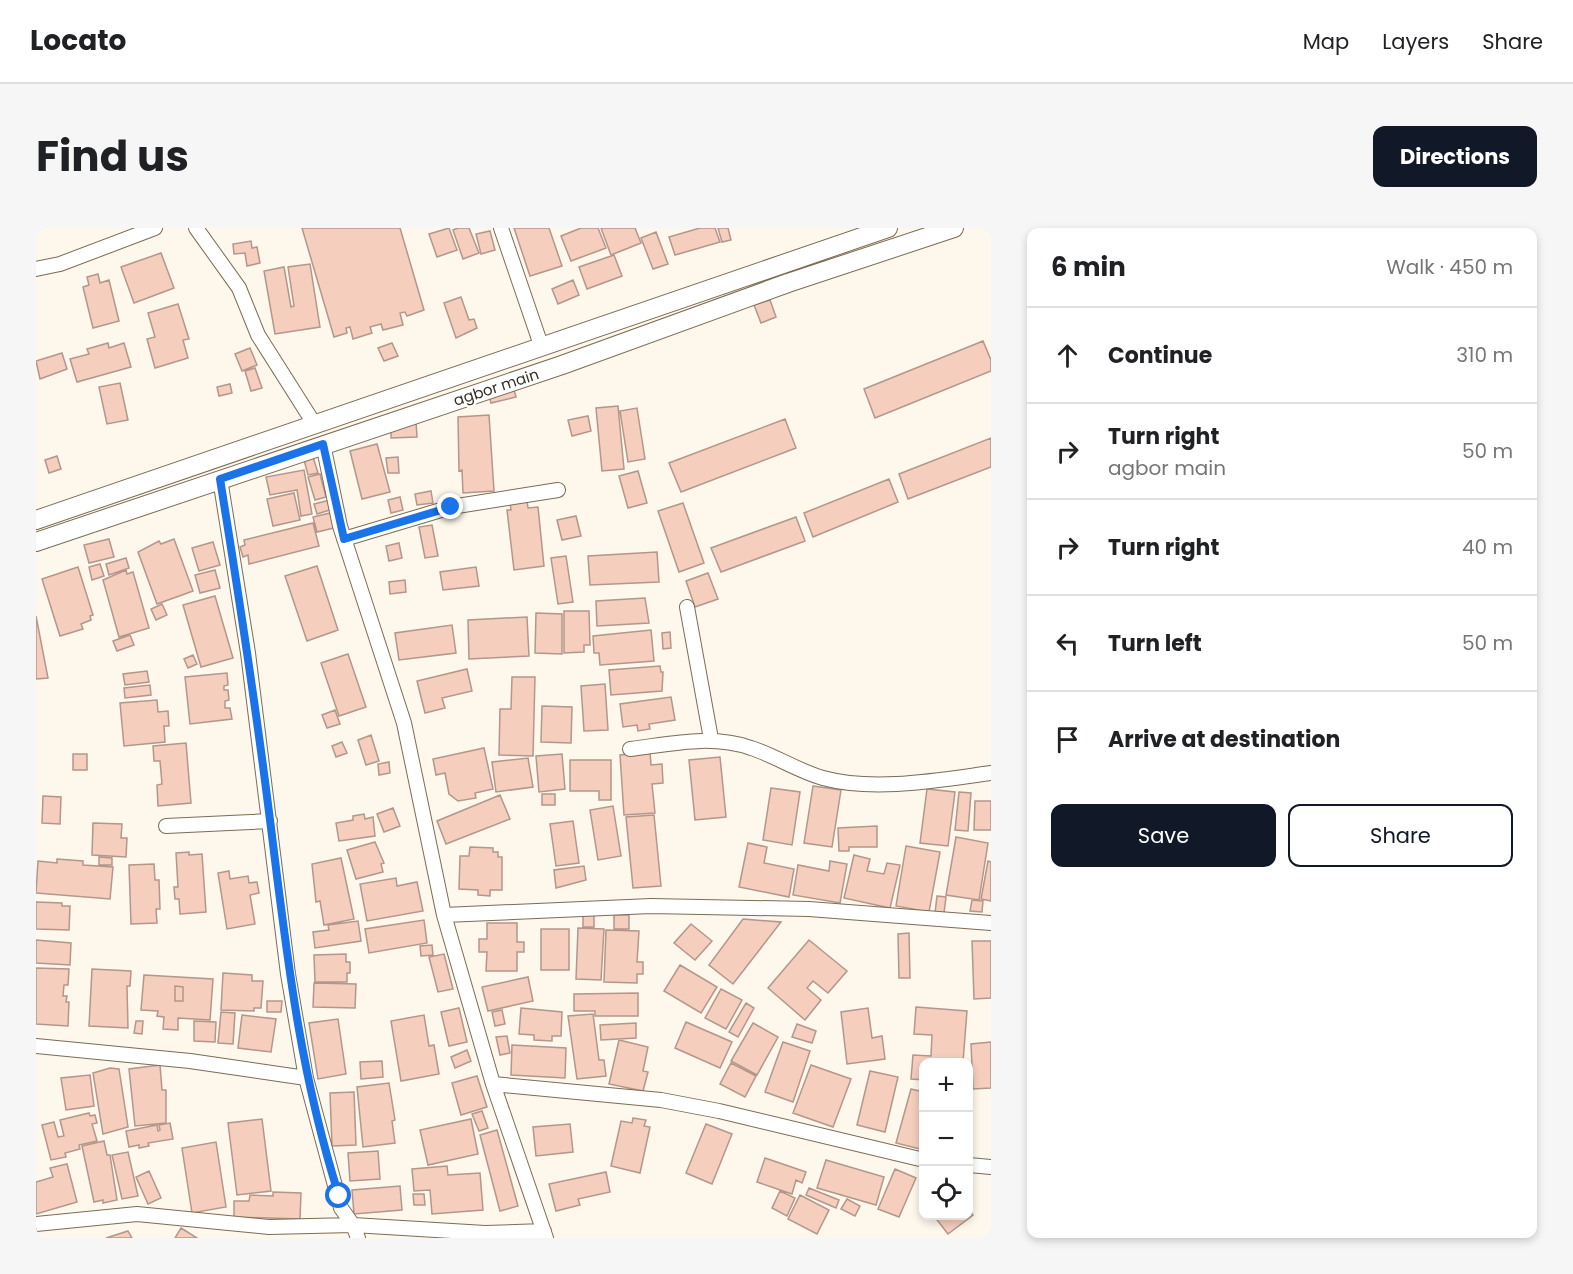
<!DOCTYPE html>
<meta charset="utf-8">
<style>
body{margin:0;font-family:Poppins,sans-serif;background:#f6f6f6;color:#202124}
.controls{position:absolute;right:18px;bottom:18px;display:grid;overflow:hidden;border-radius:12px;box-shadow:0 3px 9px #0003}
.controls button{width:54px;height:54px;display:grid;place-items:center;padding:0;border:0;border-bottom:2px solid #e0e0e0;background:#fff;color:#202124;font:30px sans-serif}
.stop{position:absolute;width:18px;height:18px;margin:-14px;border:4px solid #1a73e8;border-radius:50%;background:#fff}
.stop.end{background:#1a73e8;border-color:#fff;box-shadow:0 2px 6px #0008}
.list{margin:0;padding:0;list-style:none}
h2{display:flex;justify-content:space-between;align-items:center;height:78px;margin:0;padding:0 24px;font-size:26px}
h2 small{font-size:20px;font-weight:400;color:#757577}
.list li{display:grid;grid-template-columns:39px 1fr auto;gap:18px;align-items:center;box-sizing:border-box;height:96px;padding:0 24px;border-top:2px solid #e0e0e0}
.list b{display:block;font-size:22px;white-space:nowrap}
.list p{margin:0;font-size:20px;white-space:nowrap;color:#757577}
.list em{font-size:20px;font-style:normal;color:#757577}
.actions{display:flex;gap:12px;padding:18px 24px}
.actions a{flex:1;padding:14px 0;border:2px solid #111827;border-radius:12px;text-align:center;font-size:21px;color:#111827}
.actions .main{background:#111827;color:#fff}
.icon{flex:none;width:33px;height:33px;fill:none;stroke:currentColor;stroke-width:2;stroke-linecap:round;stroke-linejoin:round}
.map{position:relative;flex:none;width:955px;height:1010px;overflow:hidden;border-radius:12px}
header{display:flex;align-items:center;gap:36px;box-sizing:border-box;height:84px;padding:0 30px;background:#fff;border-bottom:2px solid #e0e0e0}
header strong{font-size:28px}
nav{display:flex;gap:33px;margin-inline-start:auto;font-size:21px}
.intro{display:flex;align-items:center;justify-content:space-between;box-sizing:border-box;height:144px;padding:0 36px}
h1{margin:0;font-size:42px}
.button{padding:15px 27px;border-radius:12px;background:#111827;color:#fff;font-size:21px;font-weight:700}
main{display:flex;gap:36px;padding:0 36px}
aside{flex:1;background:#fff;border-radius:12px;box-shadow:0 3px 9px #0003}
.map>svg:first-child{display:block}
.building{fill:#f5cebe;stroke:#b4968a;stroke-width:1.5;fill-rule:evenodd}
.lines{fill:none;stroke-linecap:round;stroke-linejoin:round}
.street-casing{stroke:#7b6c55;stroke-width:16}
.secondary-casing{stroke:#7b6c55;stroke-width:20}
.street{stroke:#fff;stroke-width:14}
.secondary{stroke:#fff;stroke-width:18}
.route{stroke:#1a73e8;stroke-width:8}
.labels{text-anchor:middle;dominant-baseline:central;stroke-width:5;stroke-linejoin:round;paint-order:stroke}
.street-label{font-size:15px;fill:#342e24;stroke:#fff}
</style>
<header>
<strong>Locato</strong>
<nav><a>Map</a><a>Layers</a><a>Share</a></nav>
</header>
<div class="intro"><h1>Find us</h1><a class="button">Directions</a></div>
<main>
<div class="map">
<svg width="955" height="1010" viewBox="0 0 955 1010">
<rect width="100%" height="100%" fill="#fef7ec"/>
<!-- building -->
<path class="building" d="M266 0H364L388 82 371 88 369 84 364 85 367 97 347 102 345 96 334 99 336 105 317 111 314 99 310 100 311 105 298 109Z
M413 0 421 22 401 29 393 6Z
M422 0H433L443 25 427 31 417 2Z
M478 0H513L526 38 494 48Z
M545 0H562L570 20 535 33 525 8Z
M565 0H599L605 15 575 27Z
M664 0H679L684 14 639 27 633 9Z
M682 0H692L695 12 686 14Z
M454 3 459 22 445 26 440 6Z
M620 4 632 36 617 41 605 10Z
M215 13 216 20 221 19 224 35 211 38 209 25 198 26 197 16Z
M125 25 138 60 98 75 85 39Z
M578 27 586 48 551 61 543 39Z
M274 36 284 99 239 106 228 43 248 39 255 79 258 78 252 39Z
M62 46 64 55 73 52 83 93 57 100 47 59 53 57 51 49Z
M537 52 543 67 522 76 516 61Z
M425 69 433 92 438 91 441 100 420 110 408 75Z
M734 72 740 89 725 95 718 77Z
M142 76 153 111 147 112 152 130 119 140 111 111 119 109 112 85Z
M947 113 955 132V143L839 190 828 161Z
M72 115 73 120 88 115 95 139 41 154 34 131 53 126 51 121Z
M356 115 362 128 348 133 342 120Z
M214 120 221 137 206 143 199 126Z
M26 125 31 141 4 151 0 133Z
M219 140 226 160 215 163 209 143Z
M84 155 92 192 71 196 63 159Z
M194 156 196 165 183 168 181 159Z
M477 158 480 169 455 175 452 164Z
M582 178 588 241 566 243 560 180Z
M601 180 609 231 592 234 584 183Z
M453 187 458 263 427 265 426 242 423 243 422 189Z
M552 188 555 203 536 208 532 192Z
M749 191 760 220 645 264 633 235Z
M380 193 381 209 355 210V194Z
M955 210V239L872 271 863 246Z
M341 216 354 264 326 271 314 223Z
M21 228 25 241 13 245 9 232Z
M277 229 282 245 272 247 268 232Z
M362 229 363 245H352L350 230Z
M268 242 276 286 265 288 261 262 234 267 230 249Z
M602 243 611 275 592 280 583 248Z
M284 246 290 269 279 272 272 249Z
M853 251 862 274 777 309 768 285Z
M395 263 397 275 381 277 379 266Z
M258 265 264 292 237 298 231 271Z
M364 269 367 282 355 285 352 272Z
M294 272 297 281 281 286 278 276Z
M491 273 492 280 502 279 508 338 478 342 471 282H475L474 275Z
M647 275 668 335 643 344 622 283Z
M294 285 298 300 281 304 277 289Z
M540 288 545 308 526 312 521 292Z
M760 289 769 313 685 344 675 320Z
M277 295 283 318 213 336 212 327 207 329 204 319 209 317 208 312Z
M396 297 402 328 389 330 383 299Z
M73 311 78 329 53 335 48 317Z
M138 311 157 363 121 376 102 324 123 313 125 316Z
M177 314 184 337 163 343 156 320Z
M363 315 366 330 353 333 350 318Z
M621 324 623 354 554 357 552 328Z
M530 328 537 374 522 376 515 330Z
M90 330 93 340 73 347 70 336Z
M64 336 68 348 56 352 53 339Z
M281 338 302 402 271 413 249 348Z
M42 339 57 387 54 388 55 392 45 396 47 401 24 408 6 351Z
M440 339 443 358 407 362 404 344Z
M90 342 91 346 97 344 113 400 83 409 67 352Z
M179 342 184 360 164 365 159 347Z
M672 345 682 371 659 379 650 353Z
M369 352 370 364 354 366 353 354Z
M179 368 197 430 165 439 147 377Z
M609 370 613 395 561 398 560 373Z
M126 376 131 387 120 392 115 381Z
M528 383H553L554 417H548V424L528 425Z
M500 385 526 386V426L499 425Z
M0 388 12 450 0 451Z
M491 389 493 428 433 431 432 392Z
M416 397 420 425 363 432 359 405Z
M615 402 618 433 564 437 563 425H558L557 408Z
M634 404 635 420 627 421 626 405Z
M94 407 98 417 81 423 77 413Z
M312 426 330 479 303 488 285 435Z
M157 427 161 436 152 440 148 431Z
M624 438 625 444H627L626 463 575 467 573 442Z
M431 441 436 463 406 470 409 480 389 485 381 453Z
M111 443 113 454 89 457 87 446Z
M191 445 192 457 188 458V462H192L193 472 189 473V480H194L196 491 154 496 149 449Z
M476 449H499L497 528 463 527 464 481H475Z
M569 456 572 502 548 503 545 458Z
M114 457 115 467 89 470 88 460Z
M635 469 639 492 613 496 614 501 602 503 601 497 587 499 584 476Z
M121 472 122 484 132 483 133 498H128L129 514 88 518 84 475Z
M506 478 536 479 535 515 505 514Z
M299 482 304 496 291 500 286 487Z
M335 507 343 533 330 537 322 512Z
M306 514 311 525 300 529 296 518Z
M150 515 155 575 122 578 121 557 126 556 124 533H118L117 518Z
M448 520 457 561 439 565 440 570 422 573 413 566 409 545 400 547 397 531Z
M614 524 615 537 626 536 627 555 616 556 619 585 588 587 584 527Z
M37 526H51V542H37Z
M526 526 529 561 503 564 500 528Z
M684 529 690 589 659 592 653 532Z
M492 530 497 559 460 564 456 534Z
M534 532H575V572H563V563H534Z
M353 534 354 545 343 547 342 536Z
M777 558 805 562 796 619 768 615Z
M735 560 764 564 756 617 727 612Z
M891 561 919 564 912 618 884 615Z
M923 564 935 565 932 603 919 602Z
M506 566H519V577H506Z
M464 567 474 591 410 616 401 593Z
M7 568 25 569 24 596 6 595Z
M939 573H955V602H938Z
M577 578 585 628 562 632 554 582Z
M357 580 364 598 348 604 341 586Z
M328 586 329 591 337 589 339 608 303 613 300 595 317 592V588Z
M618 587 625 658 597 660 590 589Z
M537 593 543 635 520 638 514 596Z
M57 595 86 596 85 610H91L90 629 56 627Z
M841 598V619H813V623H803L802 600Z
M920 609 952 615 943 672 910 667Z
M339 614 348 635 345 636 347 644 320 651 311 622Z
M712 615 731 619 728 635 758 641 753 669 703 659Z
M870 618 904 624 893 684 860 678Z
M434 619 457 620V624H462V629H466V662H454V668L442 667V662L423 661 424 628H433Z
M153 624V627L166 626 170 684 144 686 143 671H139L138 659H142L140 625Z
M818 627 834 631 831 643 848 646 851 635 864 637 854 680 808 670Z
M63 629 76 630V637H63Z
M305 630 318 691 288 697 284 673 280 674 276 636Z
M21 631 47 633V637L77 639 74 671 0 665 2 633 21 635Z
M794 633 811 636 804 675 757 667 762 637 793 643Z
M952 633 955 634V673L945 671Z
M118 636 119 652H123L124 681H120L121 695 95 696 93 637Z
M548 638 550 652 520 660 518 642Z
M193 643 194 651 212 648 213 655 221 654 223 665 214 667 219 696 191 701 182 645Z
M360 650 361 658 381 654 387 683 331 693 324 656Z
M901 668 910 669 908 685H899Z
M936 672 947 673 946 684 934 683Z
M0 674 26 675V678H34L33 702 0 701Z
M547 685H558V699H547Z
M578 687H593V701H578Z
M707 691 745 694 697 756 673 737Z
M388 692 391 715 333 725 329 701Z
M322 693 325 713 279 720 277 704 293 702 292 697Z
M451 695H481V714H488V724H481V743H450L451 724H443V711H451Z
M655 696 676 713 659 732 638 715Z
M542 700 568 701 565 752 540 751Z
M505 701H533V742H505Z
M570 702 603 703 601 734H607V746H601V755L568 754Z
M873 705 874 750H863L862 706Z
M0 712 35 715 34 737 0 735Z
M773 712 811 743 792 765 777 753 771 760 785 772 769 792 732 760Z
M936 713H955V770L938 771Z
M396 717 397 727 385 728 384 718Z
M310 726V734H314V745H311V754H279L278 727Z
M408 726 417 761 402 764 393 729Z
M644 737 681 759 665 785 628 763Z
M0 740 33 741 32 757H28L27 768H31L30 774H33L32 798 0 796Z
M56 741 95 743 94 758H91L92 800 53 798Z
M187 745 216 747V753H227L225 780H218V783L185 782Z
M108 747 177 751 174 792 142 790V802L127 801 128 789 121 788 122 783 105 782ZM139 758 147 759V773H139Z
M492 749 497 773 452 783 446 759Z
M278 755 320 756 319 780 277 779Z
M139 758 147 759V773H139Z
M685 761 706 772 690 801 669 790Z
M602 765V788H559V783H538V766Z
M231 773H246L245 784H231Z
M710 775 718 780 702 809 693 804Z
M880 779 931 783 927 834H888V852L875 851 877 827 895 828 896 807 878 806Z
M423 780 431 814 413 818 405 784Z
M485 780 526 784 525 808H516V813L498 812V807L483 806Z
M832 780 836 810 846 808 849 831 811 836 805 784Z
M466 782 469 796 459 798 456 784Z
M185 784 199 785 197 816 182 815Z
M557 786 563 832H568L570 848 541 851 532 788Z
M206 787 240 791 235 824 202 820Z
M388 787 393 818 398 817 403 846 365 853 355 793Z
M302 791 310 846 282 851 273 795Z
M100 793H107L106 806 98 805Z
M158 793 180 794 179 814 158 813Z
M650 794 696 814 684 840 639 820Z
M600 795V810L565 812 564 797Z
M717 795 742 809 721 847 695 833Z
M761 796 780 803 776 815 756 809Z
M471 808 474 825 464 827 460 809Z
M583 812 612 819 607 843 612 844 607 863 573 856Z
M747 814 774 823 757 874 729 864Z
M955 814V860L937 861 935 816Z
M476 817 530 820 529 850 475 847Z
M431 822 435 833 419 840 415 829Z
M346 833 347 849 325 851 324 834Z
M695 835 720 848 709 869 684 856Z
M124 837 126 862H130V895L99 898 93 841Z
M775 837 815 851 797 899 757 885Z
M74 840 83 841 92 899 67 906 57 845Z
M834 843 862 849 849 904 821 897Z
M54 847 58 878 30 882 25 850Z
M441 848 451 879 425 887 416 855Z
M353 855 359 892 356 893 359 915 327 919 321 859Z
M875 861 888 864V922L860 915Z
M318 864 320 917 296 918 294 865Z
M446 883 452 900 443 903 436 886Z
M53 885 54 888 59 887 61 895 56 896 61 913 43 917 44 921 29 925 30 929 15 932 6 897 18 894 22 909 28 908 24 892Z
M597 890 610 892 608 898 614 899 604 945 575 938 585 893 596 895Z
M226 891 235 963 201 967 192 895Z
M435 891 442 926 392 937 384 902Z
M134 895 137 911 112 915 113 918 103 920V917L93 919 90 903 121 897 122 903 124 902 123 897Z
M534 896 537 924 500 928 497 899Z
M670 896 696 906 676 956 650 945Z
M461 902 482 978 464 983 444 907Z
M68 913 71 927H74L81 972 67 975V972L58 974 46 918Z
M180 914 190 979 156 985 146 920Z
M342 923 344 951 314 953 312 925Z
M92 924 102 968 86 971 76 927Z
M729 930 770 944 766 955 760 952 756 966 721 954Z
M790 932 848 949 840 977 781 960Z
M31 936 41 974 0 986V954L17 949 14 940Z
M411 938 412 947 444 945 447 982 396 986 394 962 378 963 376 941Z
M859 941 880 950 863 989 842 981Z
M113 943 125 970 112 976 100 949Z
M570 944 574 964 542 971 544 977 520 983 513 956Z
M364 958 366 982 318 986 316 962Z
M773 960 803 972 800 980 770 967Z
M744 963 759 970 751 988 736 980Z
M237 964 265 965 264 991 198 989V973H213L214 967 237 968Z
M377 966H388L389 977H378Z
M764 967 793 982 781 1006 752 991Z
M811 971 824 978 819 988 805 981Z
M933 982 937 987 912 1006 898 988H933Z
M145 1000 161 1010H139Z
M92 1003 96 1010H70Z"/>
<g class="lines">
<!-- street casing -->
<g class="street-casing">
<path id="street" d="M160 0 203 60 222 107 279 197
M465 0 506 120
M0 41 24 36 119 0
M287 216 304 298 368 495 408 687 457 856 510 1010
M184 251 212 425 252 746 270 850 305 980 317 997 322 1010
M308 311 415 279 522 262
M651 379 675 511
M594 521C635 516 675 506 715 520 740 528 762 543 787 550 838 564 903 552 955 545
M130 598 234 593
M408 687 615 678 773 681 955 695
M0 818 154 833 270 850
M457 856 625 872 683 883 888 932
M933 937 955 939
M0 996 101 986 233 999 317 997 449 1005 508 1003"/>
</g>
<!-- secondary casing -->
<g class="secondary-casing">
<path id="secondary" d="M0 292 852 0
M0 314 526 137 752 55 918 0"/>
</g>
<!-- street -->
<use href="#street" class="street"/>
<!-- secondary -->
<use href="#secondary" class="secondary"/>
</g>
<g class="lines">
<!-- route -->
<path class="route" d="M303 968C262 839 250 718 233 584 219 473 202 362 184 251L287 216 308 311 415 279"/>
</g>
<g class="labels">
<!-- street labels -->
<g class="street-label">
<text transform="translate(460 159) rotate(-18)">agbor main</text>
</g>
</g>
</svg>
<div class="controls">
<button>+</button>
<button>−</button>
<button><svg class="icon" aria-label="locate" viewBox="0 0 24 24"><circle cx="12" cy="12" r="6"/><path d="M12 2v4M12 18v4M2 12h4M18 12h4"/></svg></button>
</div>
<div class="stop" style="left:303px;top:968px"></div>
<div class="stop end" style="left:415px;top:279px"></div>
</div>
<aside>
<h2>6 min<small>Walk · 450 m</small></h2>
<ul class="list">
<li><svg class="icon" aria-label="ahead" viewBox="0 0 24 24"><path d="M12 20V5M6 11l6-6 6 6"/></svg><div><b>Continue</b></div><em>310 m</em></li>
<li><svg class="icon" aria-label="right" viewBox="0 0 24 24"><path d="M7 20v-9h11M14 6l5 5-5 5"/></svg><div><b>Turn right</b><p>agbor main</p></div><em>50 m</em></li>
<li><svg class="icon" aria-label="right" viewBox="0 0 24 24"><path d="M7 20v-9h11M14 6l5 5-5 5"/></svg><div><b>Turn right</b></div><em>40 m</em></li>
<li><svg class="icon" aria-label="left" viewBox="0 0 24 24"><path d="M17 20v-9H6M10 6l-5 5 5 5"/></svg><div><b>Turn left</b></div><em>50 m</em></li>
<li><svg class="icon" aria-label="arrive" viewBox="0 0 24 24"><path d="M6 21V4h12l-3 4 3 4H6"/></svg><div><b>Arrive at destination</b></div></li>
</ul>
<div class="actions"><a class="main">Save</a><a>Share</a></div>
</aside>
</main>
